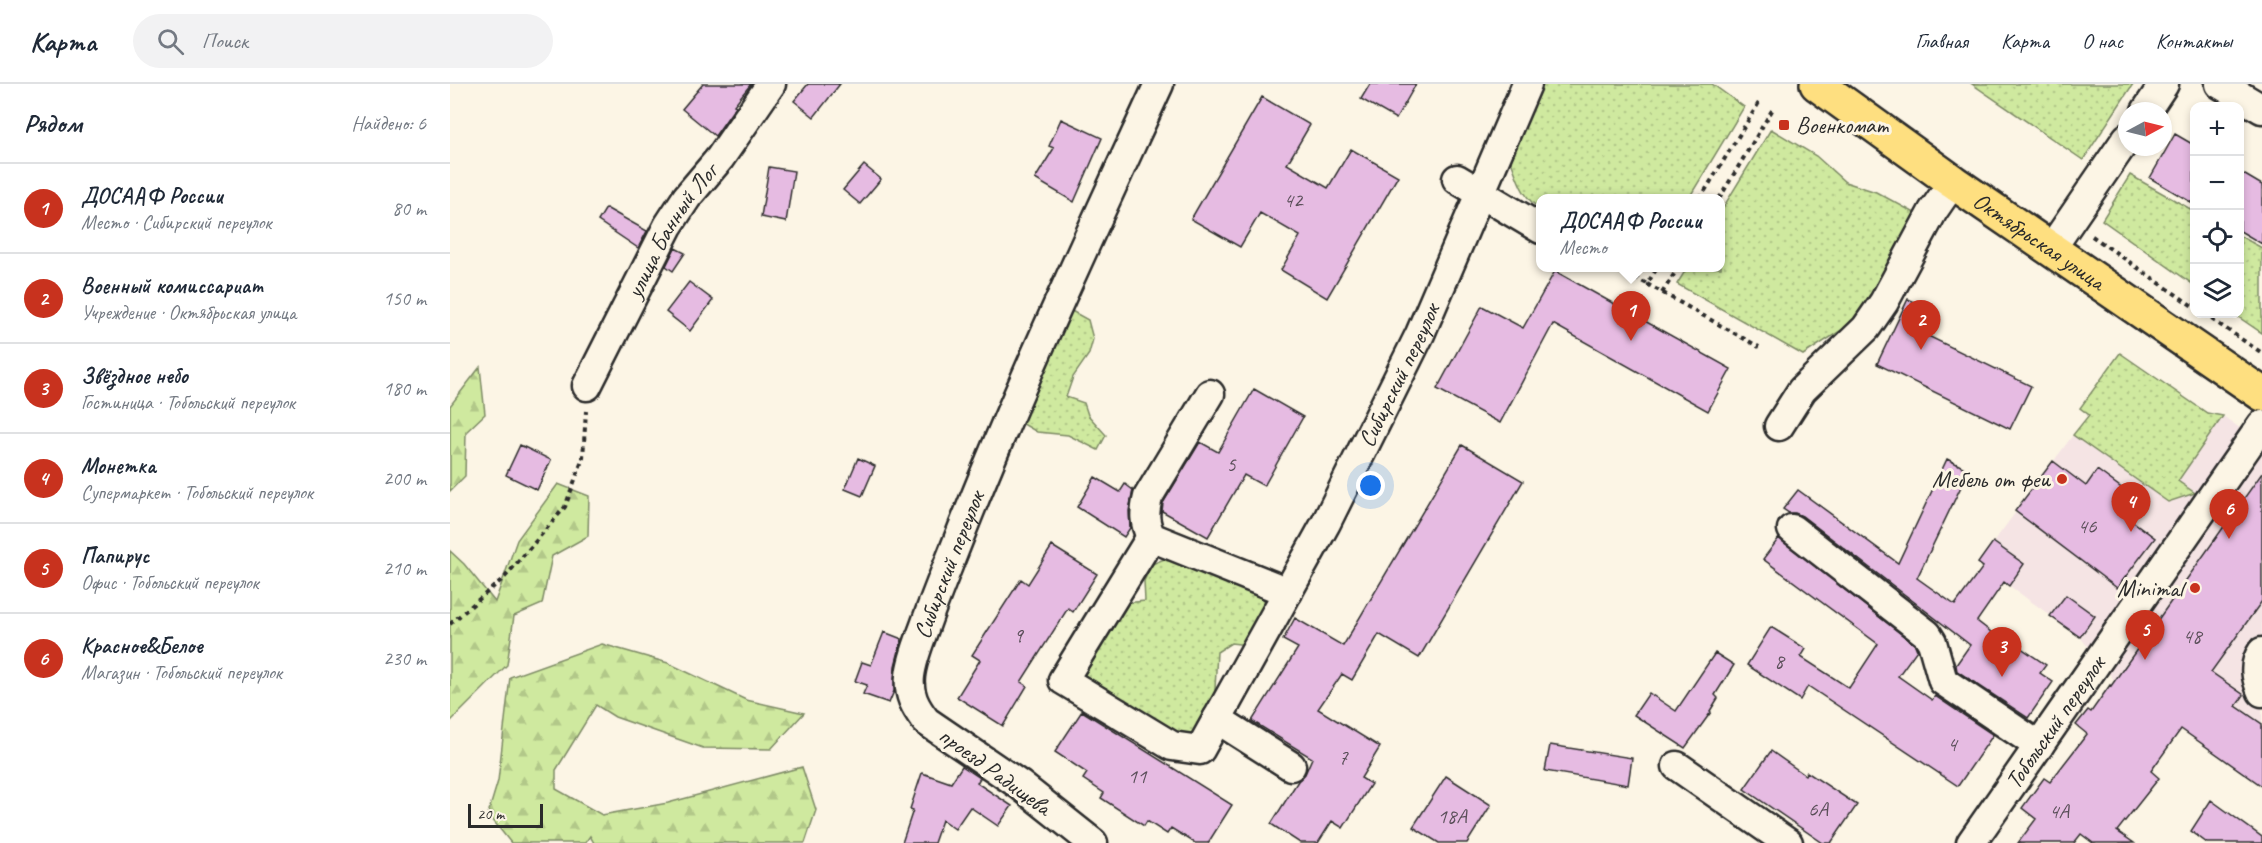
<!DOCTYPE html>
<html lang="ru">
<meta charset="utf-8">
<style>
body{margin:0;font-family:Caveat,sans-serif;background:#f2f2f3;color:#1f2937}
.controls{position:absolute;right:18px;top:18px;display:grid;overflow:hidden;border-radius:12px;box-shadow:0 3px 9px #0003}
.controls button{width:54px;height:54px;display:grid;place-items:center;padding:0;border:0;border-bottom:2px solid #e0e1e3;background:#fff;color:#1f2937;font:30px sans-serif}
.compass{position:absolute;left:1668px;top:18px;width:54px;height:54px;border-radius:50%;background:#fff;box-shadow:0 3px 9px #0003;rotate:83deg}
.scale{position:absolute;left:18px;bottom:15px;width:75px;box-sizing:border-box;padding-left:6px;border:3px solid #2b2b2b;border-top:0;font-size:16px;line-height:21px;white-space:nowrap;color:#2b2b2b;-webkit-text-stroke:4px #fcf5e5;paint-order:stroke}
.you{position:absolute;left:921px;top:402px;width:21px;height:21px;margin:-15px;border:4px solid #fff;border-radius:50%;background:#1a73e8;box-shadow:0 0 0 9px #1a73e833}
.badge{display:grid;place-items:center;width:39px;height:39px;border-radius:50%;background:#c8321e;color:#fff;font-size:20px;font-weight:700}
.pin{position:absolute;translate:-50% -50px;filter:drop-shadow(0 2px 3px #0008)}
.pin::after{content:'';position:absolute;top:32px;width:21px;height:18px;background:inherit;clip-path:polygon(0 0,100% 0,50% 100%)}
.popup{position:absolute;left:1086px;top:110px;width:189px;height:78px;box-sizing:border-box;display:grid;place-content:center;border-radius:12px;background:#fff;filter:drop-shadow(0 2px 4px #0005);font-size:20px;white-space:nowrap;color:#747a83}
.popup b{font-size:22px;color:#1f2937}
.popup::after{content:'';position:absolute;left:50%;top:100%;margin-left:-12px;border:12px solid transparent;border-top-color:#fff}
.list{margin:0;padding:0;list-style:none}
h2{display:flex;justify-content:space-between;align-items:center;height:78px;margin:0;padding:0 24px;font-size:26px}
h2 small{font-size:20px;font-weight:400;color:#747a83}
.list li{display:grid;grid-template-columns:39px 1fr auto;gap:18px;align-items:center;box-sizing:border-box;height:90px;padding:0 24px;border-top:2px solid #e0e1e3}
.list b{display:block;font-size:22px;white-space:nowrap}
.list p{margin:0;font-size:20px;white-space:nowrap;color:#747a83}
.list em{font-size:20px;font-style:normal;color:#747a83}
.icon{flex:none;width:33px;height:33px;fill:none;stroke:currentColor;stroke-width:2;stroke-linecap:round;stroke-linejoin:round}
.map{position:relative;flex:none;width:1812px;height:759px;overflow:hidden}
header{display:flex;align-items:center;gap:36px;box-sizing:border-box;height:84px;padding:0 30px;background:#fff;border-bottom:2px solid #e0e1e3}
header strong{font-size:28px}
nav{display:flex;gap:33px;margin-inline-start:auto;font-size:21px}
.search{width:420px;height:54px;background:#f2f2f3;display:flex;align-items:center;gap:15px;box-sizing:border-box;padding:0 21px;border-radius:33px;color:#747a83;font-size:22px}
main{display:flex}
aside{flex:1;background:#fff}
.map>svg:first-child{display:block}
.built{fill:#f5e4e4}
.grass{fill:url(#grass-dots);stroke:#7d8a65;stroke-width:1.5}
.forest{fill:url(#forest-firs);stroke:#7d8a65;stroke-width:1.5}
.building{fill:#e6bbe2;stroke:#2b2b2b;stroke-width:1.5}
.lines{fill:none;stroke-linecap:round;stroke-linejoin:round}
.minor-casing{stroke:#2b2b2b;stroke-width:33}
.major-casing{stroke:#2b2b2b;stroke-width:38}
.path{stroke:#2b2b2b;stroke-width:4;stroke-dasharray:4.5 4.5;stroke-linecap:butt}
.minor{stroke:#fcf5e5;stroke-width:28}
.major{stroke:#fedf80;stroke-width:33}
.poi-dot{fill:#c8321e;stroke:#fcf5e5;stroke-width:2}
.labels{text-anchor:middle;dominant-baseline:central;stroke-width:6;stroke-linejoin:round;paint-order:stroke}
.number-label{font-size:21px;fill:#5a4f59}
.poi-label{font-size:24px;fill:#2b2b2b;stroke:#fcf5e5;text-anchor:end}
.street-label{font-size:24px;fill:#2b2b2b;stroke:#fcf5e5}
</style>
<header>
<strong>Карта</strong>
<div class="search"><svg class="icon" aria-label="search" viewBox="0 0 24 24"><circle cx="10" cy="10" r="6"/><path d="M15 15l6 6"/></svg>Поиск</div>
<nav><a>Главная</a><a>Карта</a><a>О нас</a><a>Контакты</a></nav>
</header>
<main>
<aside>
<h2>Рядом<small>Найдено: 6</small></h2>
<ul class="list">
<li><span class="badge">1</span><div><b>ДОСААФ России</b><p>Место · Сибирский переулок</p></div><em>80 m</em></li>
<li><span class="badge">2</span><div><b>Военный комиссариат</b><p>Учреждение · Октябрьская улица</p></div><em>150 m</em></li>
<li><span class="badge">3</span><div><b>Звёздное небо</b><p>Гостиница · Тобольский переулок</p></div><em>180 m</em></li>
<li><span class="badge">4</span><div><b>Монетка</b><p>Супермаркет · Тобольский переулок</p></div><em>200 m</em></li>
<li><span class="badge">5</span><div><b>Папирус</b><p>Офис · Тобольский переулок</p></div><em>210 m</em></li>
<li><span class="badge">6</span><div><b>Красное&amp;Белое</b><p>Магазин · Тобольский переулок</p></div><em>230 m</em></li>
</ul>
</aside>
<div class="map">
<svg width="1812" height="759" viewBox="0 0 1812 759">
<defs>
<pattern id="grass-dots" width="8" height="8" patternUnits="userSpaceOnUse" patternTransform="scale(1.5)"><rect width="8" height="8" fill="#cfe99f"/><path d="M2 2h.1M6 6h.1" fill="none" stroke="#b2c889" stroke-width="1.8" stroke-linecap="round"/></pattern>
<pattern id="forest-firs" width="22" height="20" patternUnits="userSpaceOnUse" patternTransform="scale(1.5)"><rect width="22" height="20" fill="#cfe99f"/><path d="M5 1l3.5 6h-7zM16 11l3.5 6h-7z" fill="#b2c889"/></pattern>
</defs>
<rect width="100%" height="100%" fill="#fcf5e5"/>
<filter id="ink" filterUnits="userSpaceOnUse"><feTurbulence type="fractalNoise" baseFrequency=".0167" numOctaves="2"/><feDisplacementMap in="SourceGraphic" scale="12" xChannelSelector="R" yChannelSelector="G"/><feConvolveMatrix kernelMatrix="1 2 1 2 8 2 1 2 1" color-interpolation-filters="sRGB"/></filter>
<g filter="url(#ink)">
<!-- built -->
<path class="built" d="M1773 332 1812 360V702L1665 597 1630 553 1528 479 1623 351 1718 418 1744 409 1728 397Z"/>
<!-- grass -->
<path class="grass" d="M1093 0H1262L1294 23 1239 114 1091 115V125C1072 115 1067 92 1059 72Z
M1522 0H1683L1633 76Z
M1321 45 1366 72 1395 98 1426 108 1465 129 1414 227 1404 238 1353 271 1227 200 1237 184H1271V127Z
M1680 91 1744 127V201L1652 136Z
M1790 152 1812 164V249L1784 230H1790Z
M618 225 638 236 643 255 639 270 623 293 616 313 634 319 638 331 656 351 648 366 618 351 587 348 568 337 597 284Z
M1670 269 1757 329 1773 332 1728 397 1745 409 1718 418 1623 351 1639 331 1630 324Z
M719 473 812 512 817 523 797 561 781 559 767 568 764 624 747 657 731 658 633 598 628 585 675 519 695 517 694 497 702 480Z"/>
<!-- forest -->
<path class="forest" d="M30 283 35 330 16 348 15 392 0 407V322Z
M108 400 139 412 138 452 102 472 92 520 64 532 57 581 0 638V467L14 480 45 518 67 456Z
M152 560 218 579 296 616 354 629 321 665 253 664 165 633 146 621 106 686V705L152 731 218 719 352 683 366 726 355 759H144L140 752 135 759H61L38 730 48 697 60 593Z"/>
<!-- building -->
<path class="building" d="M253 0H301L284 21 286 22 265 52 232 25Z
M358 0H390L364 33 344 17Z
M920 0H966L946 35 911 15Z
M812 13 860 41 837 80 878 104 901 65 948 92 877 214 831 186 850 152 810 129 790 163 741 135Z
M611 35 652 54 624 118 585 95 604 64 599 62Z
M1725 50 1744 61V120L1700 94Z
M414 81 431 95 410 120 393 106Z
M319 83 344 87 336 138 311 133Z
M1790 88 1812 101V160L1790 147Z
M156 124 197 147 188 164 148 137Z
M225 164 235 169 223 187 216 182Z
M1105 187 1281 285 1258 327 1103 240 1050 339 987 305 1032 222 1073 244Z
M239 198 263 216 240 247 216 228Z
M1458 215 1489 229 1478 252 1581 302 1560 345 1427 280Z
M804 305 853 333 814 402 794 391 758 453 712 427 713 419 750 358 768 368Z
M70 361 101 376 87 406 56 391Z
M1012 361 1073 397 969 574 929 550 902 596 892 590 868 625 930 663 911 694 921 700 893 744 882 737 868 759H850L821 740 848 697 855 690 862 674 802 637 848 564 833 556 845 534 893 562Z
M408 374 425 382 412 412 395 405Z
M1497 375 1519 386 1467 494 1505 521 1533 483 1528 479 1543 458 1574 480 1559 502 1554 498 1527 537 1558 561 1561 557 1596 581 1590 589 1603 598 1578 634 1507 587 1506 581 1520 561 1352 432 1345 429H1339L1333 425 1348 406 1448 479Z
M1603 377 1636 402 1647 386 1685 414 1673 430 1705 454 1667 504 1565 427Z
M1812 389V517L1761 588 1794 611 1786 622 1812 640V702L1731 645 1701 687 1709 694 1667 747 1684 759H1643L1631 750 1624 759H1568L1586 735 1572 724 1594 694 1600 698 1637 650 1626 641 1638 626 1641 628 1660 601 1661 602Z
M645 393 670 408 675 400 683 406 679 427 680 444 674 453 627 423Z
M1329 454 1465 561 1467 566 1448 592 1482 616 1485 612 1543 651 1508 702 1358 602 1350 616 1297 581 1321 543 1356 565 1351 573 1399 604 1428 560 1313 475Z
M602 462 647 490 623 528 618 524 571 598 577 602 553 642 507 613 530 576 522 571 571 495 578 500Z
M1616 511 1645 532 1630 553 1600 532Z
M434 548 452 555 445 582 444 607 439 619 413 610 417 601 405 597 412 578 421 581Z
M1265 569 1284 581 1265 611 1268 614 1260 627 1261 628 1235 664 1184 631 1199 609 1226 627Z
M632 627 782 721 758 759H745L721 744 717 750 697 737 694 742 651 714 654 709 633 695 637 689 605 668Z
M1100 661 1182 674 1178 701 1095 687Z
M1321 667 1355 691 1357 688 1407 721 1381 759H1373L1294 705Z
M512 682 530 694 527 699 562 722 548 742 520 723 505 745 492 736 484 759H452L463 726 460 725 472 689 501 699Z
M996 692 1041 721 1017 759H989L963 743Z
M1761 716 1812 753V759H1757L1741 747Z"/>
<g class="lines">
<!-- minor casing -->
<g class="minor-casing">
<g id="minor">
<path d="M1770 0 1812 25"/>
<path d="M1696 27 1714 0"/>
<path d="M1007 95 1091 145"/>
<path d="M1601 165 1677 54"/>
<path id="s1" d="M137 302 218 142 237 113 270 74 321 0"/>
<path d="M760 310 698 413C694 429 694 438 701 453L838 508"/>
<path d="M1329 342 1352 306 1416 244 1434 218 1483 127 1503 98"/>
<path d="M1342 445 1477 550 1482 558 1493 597 1589 662"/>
<path id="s2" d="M701 453 613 596 722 662 750 666 876 439 970 250 1077 0"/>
<path d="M1812 568C1803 581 1806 594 1812 608"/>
<path d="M767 635 841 682"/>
<path d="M1227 682 1338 759"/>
<path id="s3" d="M643 759 570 701 476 637C465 623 458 610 460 592 462 574 470 556 476 539 487 508 500 477 512 446 572 295 641 148 709 0"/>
<path id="s4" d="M1521 759 1812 341"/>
</g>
</g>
<!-- major casing -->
<g class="major-casing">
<g id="major">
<path id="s5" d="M1367 0 1503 98 1812 310"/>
</g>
</g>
<!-- path -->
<path class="path" d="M1250 115 1310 17
M1269 115 1324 23
M1642 152 1744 223
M1169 184 1197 200 1207 184
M1197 200 1309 263
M1212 209 1228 184
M1754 230 1812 269
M0 540 55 493 115 423 133 374 136 327"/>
<!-- minor -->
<use href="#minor" class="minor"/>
<!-- major -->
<use href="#major" class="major"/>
</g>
</g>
<!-- markers -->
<g class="poi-dot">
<rect x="1328" y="35" width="12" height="12" rx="3"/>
<circle cx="1612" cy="395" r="6"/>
<circle cx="1745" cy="504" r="6"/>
</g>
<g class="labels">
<!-- number labels -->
<g class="number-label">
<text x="843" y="116">42</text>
<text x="781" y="380">5</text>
<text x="1637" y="442">46</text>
<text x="568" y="551">9</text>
<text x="1742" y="552">48</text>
<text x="1329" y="577">8</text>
<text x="1502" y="660">4</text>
<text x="893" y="673">7</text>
<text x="687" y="692">11</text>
<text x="1368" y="725">6А</text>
<text x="1609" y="727">4А</text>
<text x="1002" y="732">18А</text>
</g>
<!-- poi labels -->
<g class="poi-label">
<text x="1346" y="41" text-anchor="start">Военкомат</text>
<text x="1600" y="395">Мебель от феи</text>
<text x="1733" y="504">Minimal</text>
</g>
<!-- street labels -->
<g class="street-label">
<text stroke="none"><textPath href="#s1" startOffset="177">улица Банный Лог</textPath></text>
<text stroke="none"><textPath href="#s5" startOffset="272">Октябрьская улица</textPath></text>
<text stroke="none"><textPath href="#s2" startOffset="748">Сибирский переулок</textPath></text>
<text stroke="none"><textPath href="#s3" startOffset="374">Сибирский переулок</textPath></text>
<text stroke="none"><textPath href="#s4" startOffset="147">Тобольский переулок</textPath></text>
<text transform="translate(545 687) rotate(36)">проезд Радищева</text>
</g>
</g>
</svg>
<div class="controls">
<button>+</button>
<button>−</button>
<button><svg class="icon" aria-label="locate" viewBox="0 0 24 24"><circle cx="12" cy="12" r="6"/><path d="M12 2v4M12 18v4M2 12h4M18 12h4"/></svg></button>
<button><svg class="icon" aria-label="layers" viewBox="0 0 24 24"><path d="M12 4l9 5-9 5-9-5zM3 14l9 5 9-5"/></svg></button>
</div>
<svg class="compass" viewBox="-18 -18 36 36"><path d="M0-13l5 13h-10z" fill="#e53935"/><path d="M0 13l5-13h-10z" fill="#747a83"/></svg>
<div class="scale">20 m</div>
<div class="you"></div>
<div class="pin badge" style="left:1181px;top:257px">1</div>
<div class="popup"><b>ДОСААФ России</b>Место</div>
<div class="pin badge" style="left:1471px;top:266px">2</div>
<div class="pin badge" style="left:1552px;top:593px">3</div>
<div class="pin badge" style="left:1681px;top:448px">4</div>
<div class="pin badge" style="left:1695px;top:576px">5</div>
<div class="pin badge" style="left:1779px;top:455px">6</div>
</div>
</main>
